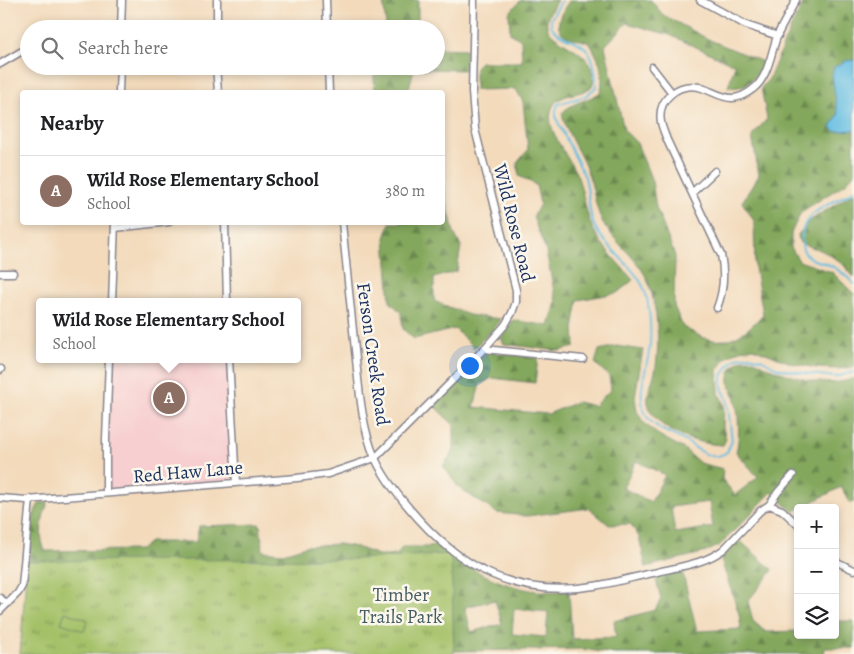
<!DOCTYPE html>
<meta charset="utf-8">
<style>
body{margin:0;font-family:Alegreya,serif;background:#f6f6f6;color:#202124}
.controls{position:absolute;right:15px;bottom:15px;display:grid;overflow:hidden;border-radius:5px;box-shadow:0 2px 8px #0003}
.controls button{width:45px;height:45px;display:grid;place-items:center;padding:0;border:0;border-bottom:1px solid #e0e0e0;background:#fff;color:#202124;font:25px sans-serif}
.you{position:absolute;left:469px;top:365px;width:18px;height:18px;margin:-12px;border:4px solid #fff;border-radius:50%;background:#1a73e8;box-shadow:0 0 0 8px #1a73e833}
.badge{display:grid;place-items:center;width:32px;height:32px;border-radius:50%;background:#d93025;color:#fff;font-size:16px;font-weight:700}
.pin{position:absolute;translate:-50% -50%;border:2px solid #fff;box-shadow:0 1px 5px #0006}
.popup{position:absolute;left:36px;top:298px;width:265px;height:65px;box-sizing:border-box;display:grid;place-content:center;border-radius:5px;background:#fff;filter:drop-shadow(0 1px 4px #0005);font-size:16px;white-space:nowrap;color:#757577}
.popup b{font-size:19px;color:#202124}
.popup::after{content:'';position:absolute;left:50%;top:100%;margin-left:-10px;border:10px solid transparent;border-top-color:#fff}
.list{margin:0;padding:0;list-style:none}
h2{display:flex;justify-content:space-between;align-items:center;height:65px;margin:0;padding:0 20px;font-size:21px}
h2 small{font-size:16px;font-weight:400;color:#757577}
.list li{display:grid;grid-template-columns:32px 1fr auto;gap:15px;align-items:center;box-sizing:border-box;height:70px;padding:0 20px;border-top:1px solid #e0e0e0}
.list b{display:block;font-size:19px;white-space:nowrap}
.list p{margin:0;font-size:16px;white-space:nowrap;color:#757577}
.list em{font-size:16px;font-style:normal;color:#757577}
.icon{flex:none;width:28px;height:28px;fill:none;stroke:currentColor;stroke-width:2;stroke-linecap:round;stroke-linejoin:round}
.map{position:relative;flex:none;width:854px;height:654px;overflow:hidden}
.search{position:absolute;background:#fff;box-shadow:0 2px 8px #0003;left:20px;top:20px;width:425px;height:55px;display:flex;align-items:center;gap:12px;box-sizing:border-box;padding:0 18px;border-radius:28px;color:#757577;font-size:19px}
.panel{position:absolute;background:#fff;box-shadow:0 2px 8px #0003;left:20px;top:90px;width:425px;height:135px;border-radius:5px}
.map>svg:first-child{display:block}
.built{fill:#f7cfd0}
.forest{fill:url(#forest-firs);stroke:#4f6b5d;fill-rule:evenodd}
.park{fill:url(#park-tufts);stroke:#607863}
.garden{fill:#a4c168;stroke:#607863}
.water{fill:#64bde2;stroke:#4076a0}
.lines{fill:none;stroke-linecap:round;stroke-linejoin:round}
.stream{stroke:#64bde2;stroke-width:2}
.minor-casing{stroke:#87848c;stroke-width:9}
.minor{stroke:#fff;stroke-width:6}
.labels{text-anchor:middle;dominant-baseline:central;stroke-width:5;stroke-linejoin:round;paint-order:stroke}
.street-label{font-size:19px;fill:#1b2f5e;stroke:#fbf7ec}
.park-label{font-size:19px;fill:#445b61;stroke:#fbf7ec}
</style>
<div class="map">
<svg width="854" height="654" viewBox="0 0 854 654">
<defs>
<pattern id="forest-firs" width="22" height="20" patternUnits="userSpaceOnUse" patternTransform="scale(1.25)"><rect width="22" height="20" fill="#83a75c"/><path d="M5 1l3.5 6h-7zM16 11l3.5 6h-7z" fill="#6a884f"/></pattern>
<pattern id="park-tufts" width="24" height="20" patternUnits="userSpaceOnUse" patternTransform="scale(1.25)"><rect width="24" height="20" fill="#a4c168"/><path d="M3 7l-1-3M5 7V3M7 7l1-3M15 17l-1-3M17 17v-4M19 17l1-3" fill="none" stroke="#859d59"/></pattern>
</defs>
<rect width="100%" height="100%" fill="#fbf7ec"/>
<filter id="ink" filterUnits="userSpaceOnUse"><feTurbulence type="fractalNoise" baseFrequency=".02" numOctaves="2"/><feDisplacementMap in="SourceGraphic" scale="10" xChannelSelector="R" yChannelSelector="G"/><feConvolveMatrix kernelMatrix="1 2 1 2 8 2 1 2 1" color-interpolation-filters="sRGB"/></filter>
<filter id="wash" filterUnits="userSpaceOnUse"><feTurbulence type="fractalNoise" baseFrequency=".0096" numOctaves="4" result="noise"/><feDisplacementMap in="SourceGraphic" scale="20" xChannelSelector="R" yChannelSelector="G"/><feGaussianBlur stdDeviation="1.12" result="paint"/><feColorMatrix in="noise" values="0 0 0 0 0 0 0 0 0 0 0 0 0 0 0 0 0 1.4 0 .05"/><feComposite in="paint" operator="in"/></filter>
<g filter="url(#wash)">
<rect width="100%" height="100%" fill="#f3dabb"/>
<!-- built -->
<path class="built" d="M111 359H228L233 482 106 492Z"/>
<!-- forest -->
<path class="forest" d="M383 0H418V29H382L386 25Z
M521 0H557C554 6 548 14 547 20 543 42 587 45 592 71 592 74 594 79 593 83 591 96 560 91 553 106 550 112 550 118 551 124 554 139 570 160 577 175 585 195 585 218 597 236 607 252 621 266 633 280L617 293 578 300 574 323 575 347 559 351 504 344 501 338 513 320 549 326 556 302 546 251 533 217 540 204 536 185 519 176 517 163 528 150 523 102 516 89 475 90V67L480 62H522L521 40 510 33 509 13Z
M570 0H651L663 15 710 40 763 62C756 78 747 90 728 87L735 65 670 35 627 23 605 46 624 130 637 143 652 181 656 207 675 256 674 306 683 327C691 331 700 337 708 339 732 345 749 330 763 314L755 268 754 221 742 202 759 175 752 136 767 119 761 88 769 79 791 27 805 0H854V60L846 61 837 102 838 115 831 127 835 131 854 130V174L846 183 801 212 791 233V247L799 261 832 272 854 294V367L838 369 817 368 791 363 753 348 740 350 726 358 718 370 719 393 724 405 723 427 726 439 723 445C698 444 663 434 650 410 643 395 654 382 656 366 660 340 657 309 649 284 641 261 618 246 605 226 595 211 595 192 589 176 582 154 566 135 562 113 572 102 588 101 601 92 604 70 600 61 589 42 582 40 568 39 562 33 553 24 564 8 570 0Z
M436 48 466 49 465 70 414 69 408 92H375L373 66H436Z
M443 186 454 233 461 246 457 271 434 278V301L469 315 501 319 495 328 474 348 455 329 414 339 403 329 401 312 390 302 385 238 390 223 442 222Z
M854 193V277L841 262 823 251 800 243 798 235 809 221Z
M616 346 643 350 635 397 637 411 643 422 657 434 684 449 700 463 723 469 722 479 735 495 758 477 736 452C740 438 739 414 735 399 733 391 728 386 729 377 730 369 736 362 743 360 754 357 762 365 772 369 797 378 828 389 854 378V502L850 503 841 487 801 508H798V509L793 512 772 492 720 545 706 552 646 567 639 537 631 524 609 525 589 508 527 516 497 513 459 488 443 466 454 450V425L434 406 485 353 490 352 538 358 535 383 492 378 480 384 474 407 548 414 577 402 594 406 611 389 609 376 595 363 599 350ZM636 461 665 475 651 502 623 488ZM709 502 713 527 675 533 671 507Z
M48 502C42 519 38 533 45 551L140 550 150 542H196L199 526 260 524 263 551 283 553 306 546 339 544 356 547 381 556 398 554 402 547H427L436 544C466 567 498 586 537 591 548 592 558 591 569 591L572 639 616 637 614 621 655 610 661 599 655 576 682 570 697 631 741 629 739 614 720 557 728 552 739 540 773 570 748 601 753 621 766 632 798 631V635H835V621H854V648H825L824 654H615L583 649 455 651 447 647 29 564C30 550 30 512 40 503ZM495 600 502 624 471 632 465 607ZM514 609 548 612 546 637 512 634Z"/>
<!-- park -->
<path class="park" d="M451 554 454 654H20L27 561 357 559Z"/>
<!-- garden -->
<path class="garden" d="M65 612 88 620 84 631 61 623Z"/>
<!-- water -->
<path class="water" d="M854 60V130L835 131 831 127 838 115 832 75 834 67 846 61Z"/>
<g class="lines">
<!-- stream -->
<path class="stream" d="M562 0 551 19V26C559 37 569 38 580 44 594 51 596 74 596 87L586 96 558 104 556 110V118L585 177C590 194 587 213 596 229 609 251 636 267 645 291 650 308 651 326 650 344 649 366 633 397 648 418 658 431 677 435 690 444 702 452 712 462 727 452L732 441 727 399 722 388V376L728 366 737 358 749 356 761 359 777 368 803 373 835 377 854 372
M854 189 851 193C828 205 798 213 802 244 802 250 806 256 812 259 816 261 822 262 827 264 838 268 846 275 854 284"/>
</g>
</g>
<g filter="url(#ink)">
<g class="lines">
<!-- minor casing -->
<g class="minor-casing">
<path id="minor" d="M326 0 327 29
M700 0 746 25 778 36
M121 29 122 0
M217 29V0
M0 64 29 47
M216 66 218 92
M328 66 329 92
M652 67 672 93
M119 92 120 66
M692 193 715 171
M225 222 227 302
M342 222C346 265 351 308 355 350 359 386 361 425 375 458 383 476 396 493 409 508 458 567 516 599 594 586 614 583 634 577 653 573 677 567 705 564 724 549L760 511 769 505 778 492 793 475
M115 228 169 222
M0 273H13
M112 302 115 222
M717 308C724 290 725 274 721 255L667 140C665 134 662 128 661 122 657 99 678 83 699 87 710 90 721 98 732 98 739 98 748 93 753 89 769 77 771 51 778 34 784 22 790 11 796 0
M484 349 583 359
M229 359 236 483
M0 370 1 369
M106 493V439L109 359
M0 498 27 500 297 478 328 474 375 458 484 349 505 325 512 313 516 302V290L475 129 472 92 474 0
M769 505 782 510 798 525
M835 561 854 570
M0 598 7 604
M0 611 18 593 22 586 30 499"/>
</g>
<!-- minor -->
<use href="#minor" class="minor"/>
</g>
</g>
<g class="labels">
<!-- street labels -->
<g class="street-label">
<text transform="translate(514 223) rotate(76)">Wild Rose Road</text>
<text transform="translate(373 354) rotate(82)">Ferson Creek Road</text>
<text transform="translate(188 472) rotate(-5)">Red Haw Lane</text>
</g>
<!-- park labels -->
<g class="park-label">
<text x="401" y="595">Timber<tspan x="401" dy="22">Trails Park</tspan></text>
</g>
</g>
</svg>
<div class="controls">
<button>+</button>
<button>−</button>
<button><svg class="icon" aria-label="layers" viewBox="0 0 24 24"><path d="M12 4l9 5-9 5-9-5zM3 14l9 5 9-5"/></svg></button>
</div>
<div class="you"></div>
<div class="pin badge" style="left:169px;top:398px;background:#8d6e63">A</div>
<div class="popup"><b>Wild Rose Elementary School</b>School</div>
<div class="search"><svg class="icon" aria-label="search" viewBox="0 0 24 24"><circle cx="10" cy="10" r="6"/><path d="M15 15l6 6"/></svg>Search here</div>
<section class="panel">
<h2>Nearby<small></small></h2>
<ul class="list">
<li><span class="badge" style="background:#8d6e63">A</span><div><b>Wild Rose Elementary School</b><p>School</p></div><em>380 m</em></li>
</ul>
</section>
</div>
